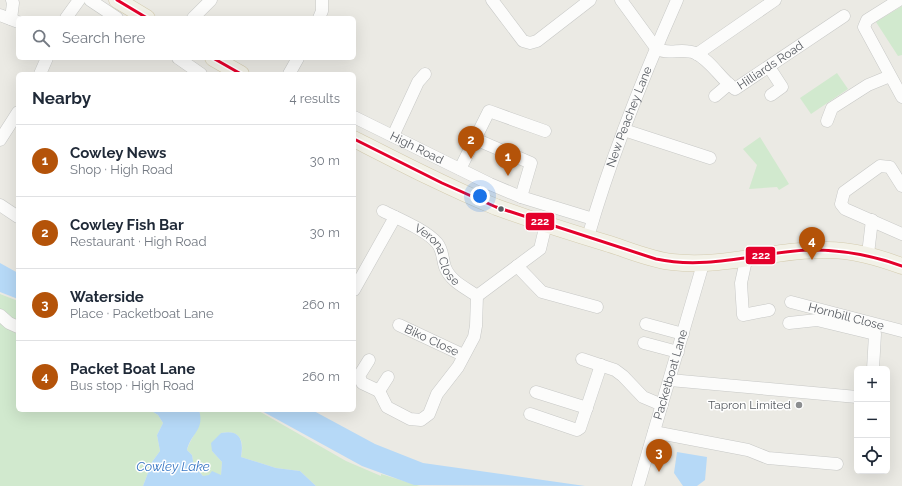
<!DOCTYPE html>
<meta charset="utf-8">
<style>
body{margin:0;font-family:Raleway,sans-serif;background:#f2f2f3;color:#1f2937}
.controls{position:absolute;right:12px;bottom:12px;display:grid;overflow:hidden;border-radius:6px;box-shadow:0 4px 16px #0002}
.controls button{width:36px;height:36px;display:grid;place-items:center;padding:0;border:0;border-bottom:1px solid #e0e1e3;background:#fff;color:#1f2937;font:20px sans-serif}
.you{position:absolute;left:480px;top:196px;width:14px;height:14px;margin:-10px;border:3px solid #fff;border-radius:50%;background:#1a73e8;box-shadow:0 0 0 6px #1a73e833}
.badge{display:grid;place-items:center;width:26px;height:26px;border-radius:50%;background:#b45309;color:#fff;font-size:13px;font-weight:700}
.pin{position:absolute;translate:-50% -33px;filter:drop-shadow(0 1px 2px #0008)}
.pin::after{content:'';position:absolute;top:21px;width:14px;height:12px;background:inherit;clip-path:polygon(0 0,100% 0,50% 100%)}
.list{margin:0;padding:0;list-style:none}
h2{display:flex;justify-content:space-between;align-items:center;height:52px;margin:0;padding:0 16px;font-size:17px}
h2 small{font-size:13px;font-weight:400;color:#747a83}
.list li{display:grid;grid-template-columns:26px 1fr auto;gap:12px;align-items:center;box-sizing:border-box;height:72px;padding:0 16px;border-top:1px solid #e0e1e3}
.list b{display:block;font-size:15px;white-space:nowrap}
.list p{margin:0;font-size:13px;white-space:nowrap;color:#747a83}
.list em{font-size:13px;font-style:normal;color:#747a83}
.icon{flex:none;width:22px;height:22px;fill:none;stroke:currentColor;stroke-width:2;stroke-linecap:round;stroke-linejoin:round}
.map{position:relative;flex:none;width:902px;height:486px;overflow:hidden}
.search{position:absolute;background:#fff;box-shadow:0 4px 16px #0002;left:16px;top:16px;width:340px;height:44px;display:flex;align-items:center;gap:10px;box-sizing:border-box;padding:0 14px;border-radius:6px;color:#747a83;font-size:15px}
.panel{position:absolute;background:#fff;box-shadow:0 4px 16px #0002;left:16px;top:72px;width:340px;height:340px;border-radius:6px}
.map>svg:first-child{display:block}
.green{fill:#d1e9ce}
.water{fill:#b6d9f7}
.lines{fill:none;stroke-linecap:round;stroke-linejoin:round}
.minor-casing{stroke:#c7c8c6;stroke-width:13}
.major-casing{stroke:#d4ccb0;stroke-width:17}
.minor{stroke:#fcfcfb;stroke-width:12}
.major{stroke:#f2f1e7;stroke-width:16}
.bus-1-casing{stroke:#fff;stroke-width:6}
.bus-1{stroke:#e4002b;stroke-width:3}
.bus-dot{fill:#595d63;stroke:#fff;stroke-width:1.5}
.poi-dot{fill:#8c8e90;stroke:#fff;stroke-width:1.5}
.labels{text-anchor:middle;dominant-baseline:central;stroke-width:3;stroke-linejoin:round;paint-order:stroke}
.street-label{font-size:12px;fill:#595d63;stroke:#fff}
.poi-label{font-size:12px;fill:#595d63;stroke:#fff;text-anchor:end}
.water-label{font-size:13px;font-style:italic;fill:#3776c3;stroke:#fff}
.line-badge{stroke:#fff;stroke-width:1.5}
.badge-label{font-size:11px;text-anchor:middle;font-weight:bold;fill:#fff}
</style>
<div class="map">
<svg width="902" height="486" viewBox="0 0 902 486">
<rect width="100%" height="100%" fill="#ebeae4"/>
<!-- green -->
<path class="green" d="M902 6V55L898 56 876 22Z
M837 73 848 89 811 114 800 98Z
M760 137 789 184 779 190 777 187 749 189 757 165 743 149Z
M0 294 18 301V410H150L158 415 163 423 157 435 160 451 152 462 143 486H0Z
M199 410H257L346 461 381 476V474L420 486H316L300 471 276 468 241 457C245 440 239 429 221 433L212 451 222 462 221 475 203 476 194 466 192 455 187 450C191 436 203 426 199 410Z"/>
<!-- water -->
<path class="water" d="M0 263 18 273V299L0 292Z
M150 410H199C205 430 191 433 187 450L192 455 194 466 203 476 209 475 212 471 221 475 222 462 212 451 211 443 221 433C240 429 244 440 241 457L276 468 300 471 316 486H143L152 462 160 451 157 435 163 423 158 415Z
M260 410H312L375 444 423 463 585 486 414 485 362 466Z
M677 452 707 457 705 480 697 486H683L674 473Z"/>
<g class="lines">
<!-- minor casing -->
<g class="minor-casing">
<g id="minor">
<path d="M90 0 117 18"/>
<path d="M492 0 523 41 530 43 537 41 590 0"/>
<path id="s1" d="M621 0 656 48C668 56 682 47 695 53 712 61 720 79 735 89L844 16"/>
<path d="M899 0 867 20 864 27 902 97"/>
<path d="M0 15 18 22"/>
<path d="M66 18 79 0"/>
<path d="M193 18 211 0"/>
<path d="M319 18 322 11V0"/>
<path d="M11 19 13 3 12 0"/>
<path d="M697 54 775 0"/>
<path d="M178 58 201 74"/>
<path d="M769 67 782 87 771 95"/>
<path d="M40 74 47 58"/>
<path d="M289 74 298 58"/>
<path d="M715 96 729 84"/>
<path id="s2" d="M354 117 490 184 521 197 593 219"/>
<path d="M827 121 832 108 868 85 890 76"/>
<path d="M624 130 710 158"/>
<path d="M393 136 418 82 425 74"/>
<path d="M475 139 489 111 545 131"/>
<path d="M0 140 18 112"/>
<path d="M460 169 475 139 531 163 521 197"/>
<path d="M902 186 890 167 880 166 844 192 841 204 845 209 902 234"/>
<path d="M0 205 18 217"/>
<path id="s3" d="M383 211C399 219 426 230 437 243 443 250 442 258 445 267 450 281 466 288 477 296"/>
<path id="s4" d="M588 237C611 156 643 77 677 0"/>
<path d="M868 254 872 220"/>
<path d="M746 260 741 283 743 315 769 310"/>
<path d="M517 266 542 292 597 307"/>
<path d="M354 290 395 217"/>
<path d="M477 296 540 249 546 224"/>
<path id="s5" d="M791 302 902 331"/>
<path d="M0 315 9 323 18 327"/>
<path d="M789 323 817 320 875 334 873 369"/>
<path d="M646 324 683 334"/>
<path id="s6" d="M399 325 463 355"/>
<path d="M644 343 678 352"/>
<path d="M582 359 615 370 623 376 643 397 662 405"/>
<path d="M369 360 359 376 362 383 379 391 388 377"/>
<path d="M670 380 857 397"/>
<path d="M379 391 387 407 410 419 421 420 429 414 437 394 458 367 474 337 476 326 477 296"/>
<path d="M536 392 587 408"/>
<path d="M530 414 577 430 580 428 601 365"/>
<path d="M654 432 748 450 768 458 837 464"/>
<path id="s7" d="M638 486 703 264"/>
</g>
</g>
<!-- major casing -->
<g class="major-casing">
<path id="major" d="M117 0 147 18
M213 58 241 74
M354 139C401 163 447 187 496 207 532 220 569 232 606 243 626 249 651 260 672 262 727 268 773 249 826 250 853 250 877 257 902 266"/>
</g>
<!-- minor -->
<use href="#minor" class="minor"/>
<!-- major -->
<use href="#major" class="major"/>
<!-- bus-1 casing -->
<g class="bus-1-casing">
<path id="bus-1" d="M117 0 147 18
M213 58 241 74
M354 139 442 183 496 207 656 259C707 270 756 253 807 250 840 249 871 255 902 266"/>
</g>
<!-- bus-1 -->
<use href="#bus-1" class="bus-1"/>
</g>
<!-- markers -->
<circle class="bus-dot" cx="501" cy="209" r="3.5"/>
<circle class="poi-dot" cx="799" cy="405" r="4"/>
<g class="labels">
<!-- street labels -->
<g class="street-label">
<text stroke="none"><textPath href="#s1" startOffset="196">Hilliards Road</textPath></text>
<text stroke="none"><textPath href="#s4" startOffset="127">New Peachey Lane</textPath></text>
<text stroke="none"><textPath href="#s2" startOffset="70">High Road</textPath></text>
<text stroke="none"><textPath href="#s3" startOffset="73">Verona Close</textPath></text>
<text stroke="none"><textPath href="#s5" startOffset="57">Hornbill Close</textPath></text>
<text stroke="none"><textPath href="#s6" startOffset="36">Biko Close</textPath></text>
<text stroke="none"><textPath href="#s7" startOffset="116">Packetboat Lane</textPath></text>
</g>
<!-- poi labels -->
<g class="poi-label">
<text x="791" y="405">Tapron Limited</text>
</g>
<!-- water labels -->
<g class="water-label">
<text x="173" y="466">Cowley Lake</text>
</g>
</g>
<g class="line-badge">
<rect x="525" y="212" width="30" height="19" rx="4" fill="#e4002b"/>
<rect x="745" y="246" width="31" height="19" rx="4" fill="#e4002b"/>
</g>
<g class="badge-label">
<text x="540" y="225">222</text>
<text x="761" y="259">222</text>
</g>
</svg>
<div class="controls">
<button>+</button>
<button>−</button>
<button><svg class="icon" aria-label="locate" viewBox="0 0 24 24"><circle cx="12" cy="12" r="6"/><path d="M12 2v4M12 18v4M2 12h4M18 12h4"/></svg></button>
</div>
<div class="you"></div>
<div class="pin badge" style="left:508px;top:176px">1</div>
<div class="pin badge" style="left:471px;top:159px">2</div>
<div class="pin badge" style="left:659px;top:472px">3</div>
<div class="pin badge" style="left:812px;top:260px">4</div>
<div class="search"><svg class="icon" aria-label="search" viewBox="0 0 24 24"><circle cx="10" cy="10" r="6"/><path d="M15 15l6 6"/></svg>Search here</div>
<section class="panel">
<h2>Nearby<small>4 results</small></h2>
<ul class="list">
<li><span class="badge">1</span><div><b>Cowley News</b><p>Shop · High Road</p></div><em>30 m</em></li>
<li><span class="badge">2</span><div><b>Cowley Fish Bar</b><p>Restaurant · High Road</p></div><em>30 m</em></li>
<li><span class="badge">3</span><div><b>Waterside</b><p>Place · Packetboat Lane</p></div><em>260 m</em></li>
<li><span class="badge">4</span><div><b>Packet Boat Lane</b><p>Bus stop · High Road</p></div><em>260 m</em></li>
</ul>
</section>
</div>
